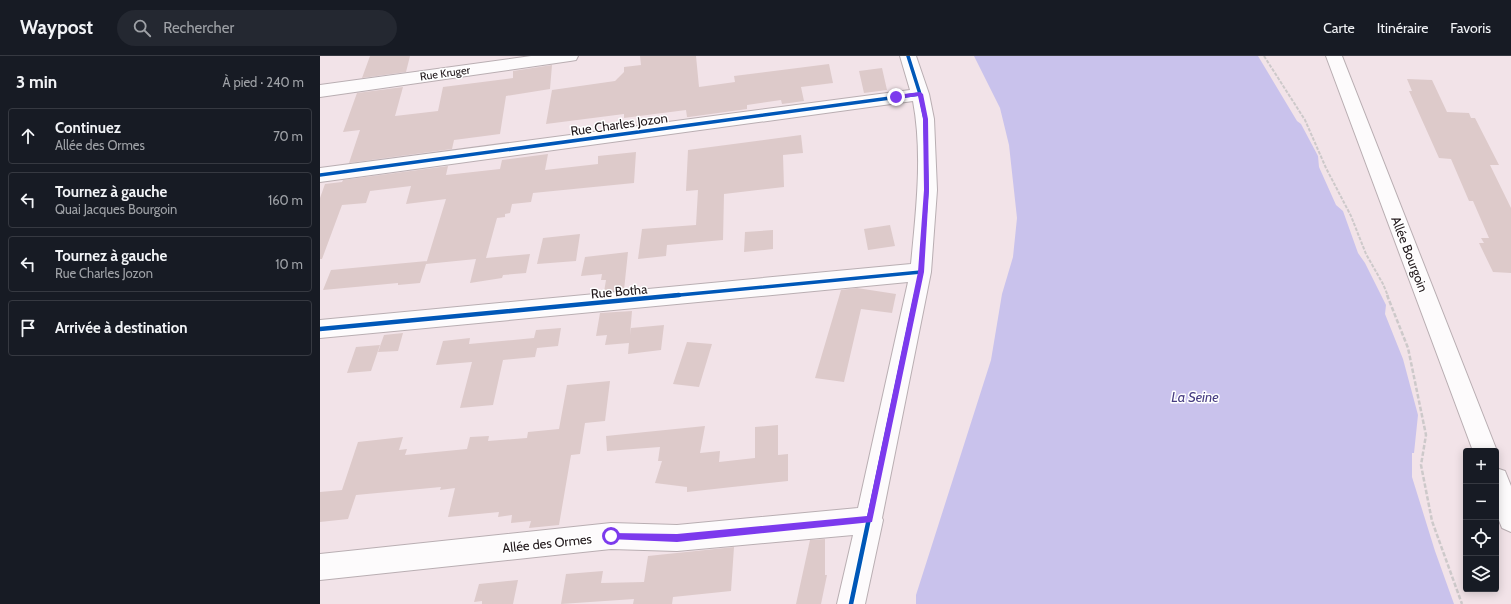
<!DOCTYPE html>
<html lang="fr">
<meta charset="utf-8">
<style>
body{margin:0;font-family:Cabin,sans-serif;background:#242831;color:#f1f3f6}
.controls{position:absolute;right:12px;bottom:12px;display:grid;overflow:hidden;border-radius:4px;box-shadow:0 2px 10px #0003}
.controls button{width:36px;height:36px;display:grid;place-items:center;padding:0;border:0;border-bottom:1px solid #363941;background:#171b24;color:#f1f3f6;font:20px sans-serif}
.stop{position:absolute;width:12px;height:12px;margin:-9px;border:3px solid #7c3aed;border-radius:50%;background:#fff}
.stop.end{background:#7c3aed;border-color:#fff;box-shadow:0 1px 4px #0008}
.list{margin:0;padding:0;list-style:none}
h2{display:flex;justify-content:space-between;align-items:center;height:52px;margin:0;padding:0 16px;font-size:17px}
h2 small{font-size:13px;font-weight:400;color:#9ea1a6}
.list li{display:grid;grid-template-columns:26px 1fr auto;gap:12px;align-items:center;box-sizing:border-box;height:56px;margin:0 8px 8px;padding:0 8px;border:1px solid #363941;border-radius:4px}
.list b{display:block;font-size:15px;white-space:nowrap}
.list p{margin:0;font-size:13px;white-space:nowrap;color:#9ea1a6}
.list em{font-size:13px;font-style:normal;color:#9ea1a6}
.icon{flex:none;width:22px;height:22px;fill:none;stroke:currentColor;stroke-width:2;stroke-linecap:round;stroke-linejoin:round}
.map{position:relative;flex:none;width:1191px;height:548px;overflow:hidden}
header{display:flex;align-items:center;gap:24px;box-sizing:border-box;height:56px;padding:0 20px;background:#171b24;border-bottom:1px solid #363941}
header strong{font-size:19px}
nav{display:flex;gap:22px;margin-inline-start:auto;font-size:14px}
.search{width:280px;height:36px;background:#242831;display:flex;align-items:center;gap:10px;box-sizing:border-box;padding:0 14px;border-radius:22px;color:#9ea1a6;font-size:15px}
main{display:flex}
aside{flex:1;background:#171b24}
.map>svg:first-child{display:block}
.water{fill:#c9c2ec}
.building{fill:#ddcaca}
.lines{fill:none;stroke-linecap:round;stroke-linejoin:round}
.street-casing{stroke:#b9aeb2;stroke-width:2}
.secondary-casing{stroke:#b9aeb2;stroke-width:2}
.path-far1{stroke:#cdc9ca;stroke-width:2;stroke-dasharray:3.5 1.5;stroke-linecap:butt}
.path{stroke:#cdc9ca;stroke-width:2.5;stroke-dasharray:4.5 2;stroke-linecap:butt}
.street{fill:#fdfbfc;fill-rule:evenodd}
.secondary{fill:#fdfbfc;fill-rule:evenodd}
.cycleway-far1-casing{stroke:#fff;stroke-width:5.5}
.cycleway-casing{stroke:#fff;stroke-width:7}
.cycleway-far1{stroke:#0057b8;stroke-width:3.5}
.cycleway{stroke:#0057b8;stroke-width:4.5}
.route{fill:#7c3aed}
.labels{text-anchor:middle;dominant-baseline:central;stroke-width:3;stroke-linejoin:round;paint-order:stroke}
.far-street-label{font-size:11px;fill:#21181b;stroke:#fff}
.street-label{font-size:13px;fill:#21181b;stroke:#fff}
.water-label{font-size:14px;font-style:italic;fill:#473d82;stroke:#fff}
</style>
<header>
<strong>Waypost</strong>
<div class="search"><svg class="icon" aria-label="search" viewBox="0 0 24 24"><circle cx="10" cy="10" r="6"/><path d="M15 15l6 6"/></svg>Rechercher</div>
<nav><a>Carte</a><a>Itinéraire</a><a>Favoris</a></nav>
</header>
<main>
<aside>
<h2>3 min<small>À pied · 240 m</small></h2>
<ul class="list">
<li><svg class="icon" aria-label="ahead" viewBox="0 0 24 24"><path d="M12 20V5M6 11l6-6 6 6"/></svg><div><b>Continuez</b><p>Allée des Ormes</p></div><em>70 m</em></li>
<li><svg class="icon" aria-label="left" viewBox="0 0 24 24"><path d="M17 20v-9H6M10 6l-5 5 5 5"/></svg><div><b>Tournez à gauche</b><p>Quai Jacques Bourgoin</p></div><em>160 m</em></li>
<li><svg class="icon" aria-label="left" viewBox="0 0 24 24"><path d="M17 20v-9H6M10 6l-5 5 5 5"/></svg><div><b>Tournez à gauche</b><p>Rue Charles Jozon</p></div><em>10 m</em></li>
<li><svg class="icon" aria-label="arrive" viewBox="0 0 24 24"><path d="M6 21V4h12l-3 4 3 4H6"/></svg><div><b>Arrivée à destination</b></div></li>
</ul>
</aside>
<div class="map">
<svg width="1191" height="548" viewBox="0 0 1191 548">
<rect width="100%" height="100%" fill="#f2e3e8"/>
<!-- water -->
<path class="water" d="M654 0H938L977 65 981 68 998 100 999 111 1016 149 1023 155 1038 197 1045 207 1066 249 1065 258 1083 303 1098 359 1094 397H1092V421L1115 495 1134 548H596V539L671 304 682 238 693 201 697 162 689 89 680 52Z"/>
<!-- building -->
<path class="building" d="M50 0H90L86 16 42 22Z
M320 0H376L379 31 415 26 414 20 509 8 513 27 481 31 484 45 462 48 461 44 427 49V53L369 61H367L366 54 304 62V58L226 68 232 34 295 25 304 16V11L321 9Z
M232 9 230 33 186 40 180 78 134 84 132 93 29 107 40 74 23 76 37 37 83 31 75 60 118 55 123 31 193 22V15Z
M562 12 567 34 544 37 539 15Z
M1087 23 1112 24 1127 56 1149 57 1151 62H1155L1179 109H1170L1191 152V217L1173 216 1159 187H1164L1161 182H1169L1153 145H1149L1131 103 1119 102 1089 35H1092Z
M481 79 483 97 463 99 464 131 404 138 403 184 347 189 346 200 318 203 322 173 376 169 378 134 366 135 368 94Z
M316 96 314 127 213 137 211 146 192 148 190 157 185 158V161L177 162 166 202 210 198 206 217 183 219 182 222 150 227 156 203 106 208 126 143 86 148 91 130 50 135 46 147 22 149 2 203H0V142L5 128 22 126 23 124 128 110 126 119 180 113 182 104 228 98 225 114 278 108V100Z
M570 169 575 190 548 194 544 173Z
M453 174V193L424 196 425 176Z
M260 178 256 205 217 208 223 182Z
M308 196 304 234 284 236 286 224H281L282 218 261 220 265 201Z
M107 205 100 227 78 229V227L3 234 11 214Z
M537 232 576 238 572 257 541 253 524 326 495 322 521 234Z
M312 255 310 279 311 272 344 269 341 294 308 298 309 287 285 289 287 279 276 280 280 257Z
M241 272 238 290 217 292 215 301 183 304 173 349 140 352 152 306 116 309 123 285 150 282 149 288 214 282 216 274Z
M83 277 78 295 58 296 64 279Z
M367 286 392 288 379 331 353 328Z
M60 289 51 315 27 317 36 291Z
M290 325 285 365 265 367 260 398 251 399 239 469 209 472 211 465 191 467 192 459 178 461 179 456 128 461 135 432 120 434 121 431 36 439 28 463 0 466V436L22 434 38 386 83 381 79 394 87 393 85 399 147 393 150 381 169 380 168 385 207 382 208 376 239 373 247 329Z
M458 369V399L468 398V425L367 436V431L335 427 342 405H338L340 391 287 395 286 380 385 370 380 397 400 395 399 406 435 402V371Z
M505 483V519H507L501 548H476L490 484Z
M414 491 411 535 353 541 352 548H313L314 543 241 548 246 518 283 515 281 527 324 526 328 500Z
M198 524 193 548H162V545L154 546 159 528Z"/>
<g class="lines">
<!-- street casing -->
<g class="street-casing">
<path id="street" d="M211 0H258L256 4 250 5 0 41V29Z
M580 0H596L609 38 614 63 617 134 611 216 562 462 563 464 545 548H517L533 479 357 495 291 493 0 524V498L291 467 357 469 538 452 588 226 0 282V264L591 208C596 155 603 98 593 45L0 126V112L590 34Z"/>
</g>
<!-- secondary casing -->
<g class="secondary-casing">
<path id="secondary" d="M1006 0H1022L1177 395 1176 398V395H1153Z
M1176 412 1185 415 1191 430V476L1182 472 1176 457Z"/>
</g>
<!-- path-far1 -->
<path class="path-far1" d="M944 0 985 64 1006 112 1031 160 1046 198 1063 228 1068 240"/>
<!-- path -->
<path class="path" d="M1067 239 1088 292 1106 379 1101 409 1112 465 1142 548"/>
<!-- street -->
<use href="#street" class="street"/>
<!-- secondary -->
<use href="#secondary" class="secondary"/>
<!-- cycleway-far1 casing -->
<g class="cycleway-far1-casing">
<path id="cycleway-far1" d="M588 0 600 38 605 63 607 134 601 216 596 240
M0 119 600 38
M349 240 601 216"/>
</g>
<!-- cycleway casing -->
<g class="cycleway-casing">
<path id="cycleway" d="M0 273 359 239
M531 548 596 239"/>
</g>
<!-- cycleway-far1 -->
<use href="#cycleway-far1" class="cycleway-far1"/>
<!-- cycleway -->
<use href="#cycleway" class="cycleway"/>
</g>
<!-- route -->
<path class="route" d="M600 36 603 38 608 63 609 134 604 216 552 466 357 486 289 483V478L291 477 357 478 547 460 598 216 604 134 603 63 598 40 576 43 574 41 576 39Z"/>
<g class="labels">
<!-- far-street labels -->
<g class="far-street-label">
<text transform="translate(125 17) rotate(-8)">Rue Kruger</text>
</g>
<!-- street labels -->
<g class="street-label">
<text transform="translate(299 68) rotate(-8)">Rue Charles Jozon</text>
<text transform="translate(1090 198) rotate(69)">Allée Bourgoin</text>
<text transform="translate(299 235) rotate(-5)">Rue Botha</text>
<text transform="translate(227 487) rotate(-6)">Allée des Ormes</text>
</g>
<!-- water labels -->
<g class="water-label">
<text x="875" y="341">La Seine</text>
</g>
</g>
</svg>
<div class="controls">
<button>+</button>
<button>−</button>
<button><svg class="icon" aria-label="locate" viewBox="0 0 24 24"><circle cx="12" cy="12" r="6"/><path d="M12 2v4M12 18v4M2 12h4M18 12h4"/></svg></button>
<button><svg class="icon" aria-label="layers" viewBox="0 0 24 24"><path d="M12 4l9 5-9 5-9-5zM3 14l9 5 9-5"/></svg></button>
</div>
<div class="stop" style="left:291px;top:480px"></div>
<div class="stop end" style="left:576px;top:41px"></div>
</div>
</main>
